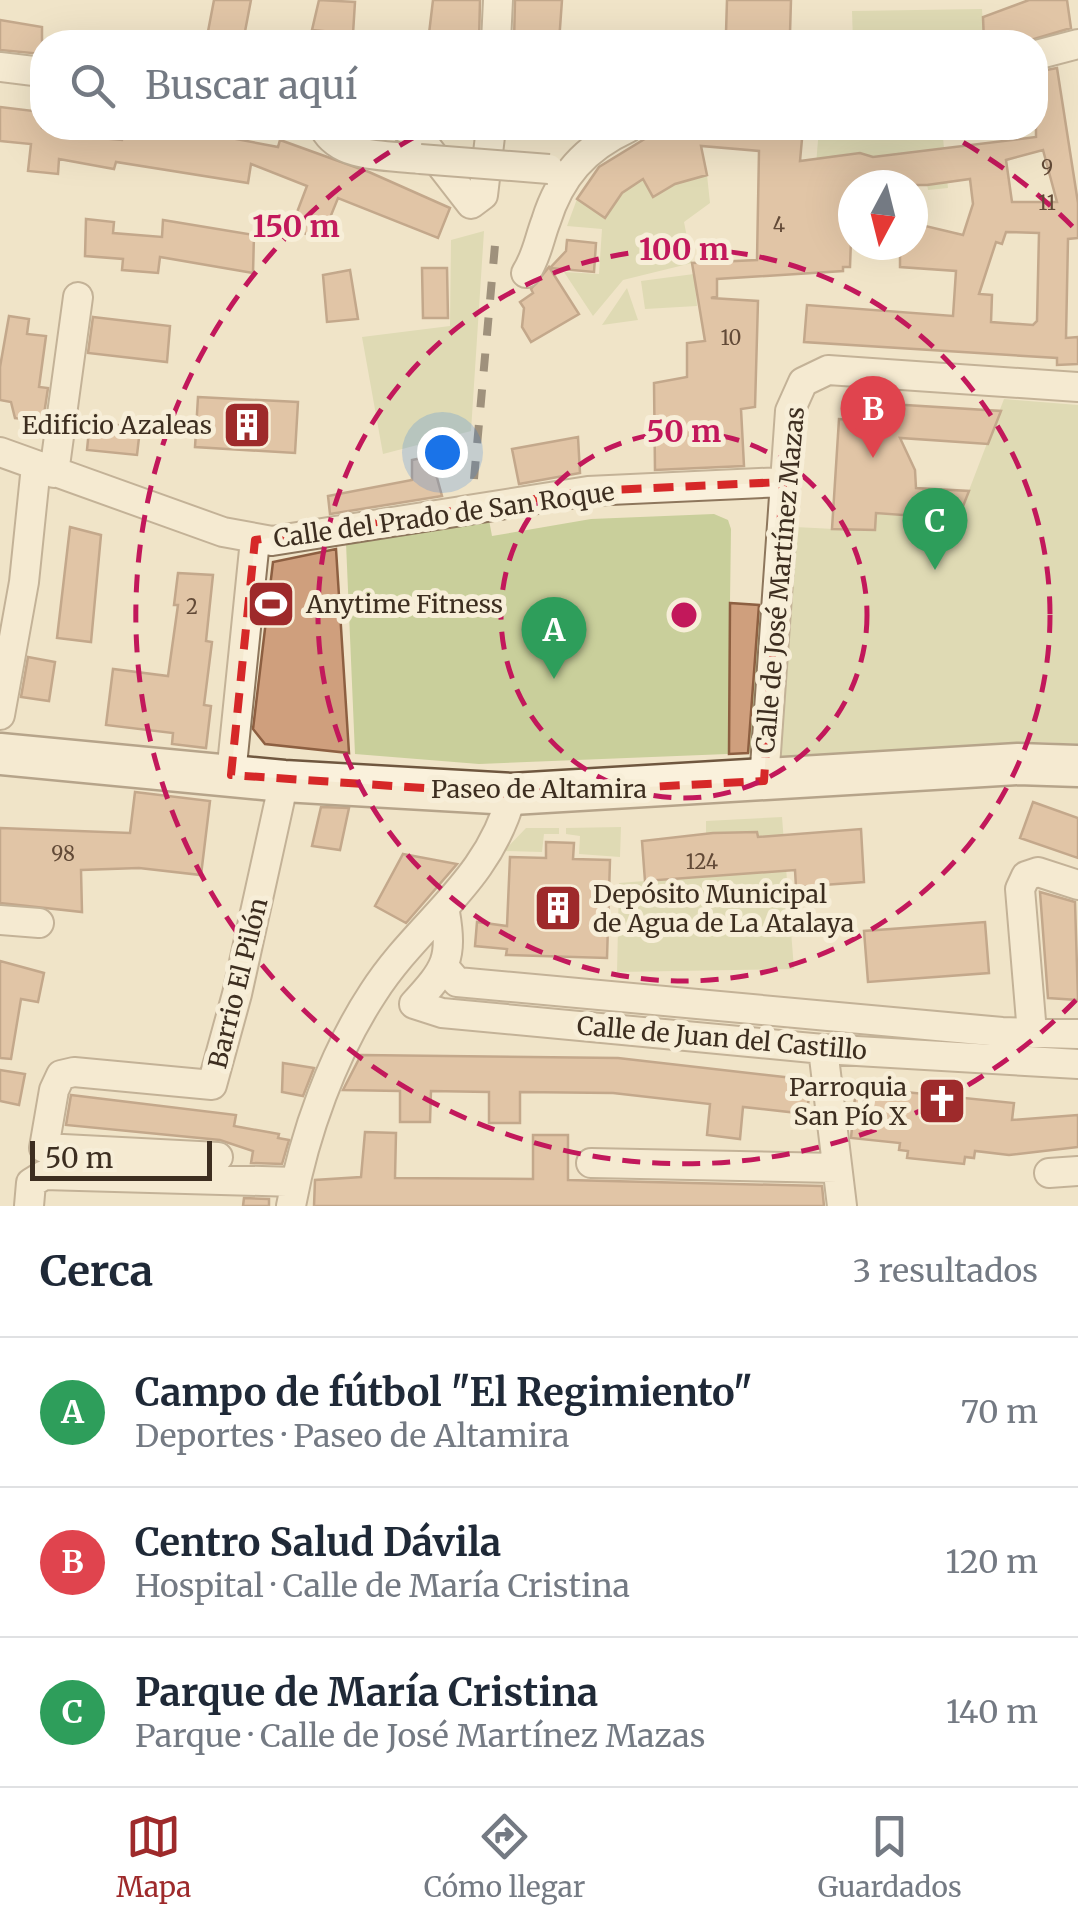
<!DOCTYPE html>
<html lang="es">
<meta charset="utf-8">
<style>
body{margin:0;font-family:Merriweather,serif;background:#f2f2f3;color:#1f2937}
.compass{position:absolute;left:838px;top:170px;width:90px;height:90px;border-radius:50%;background:#fff;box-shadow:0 10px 40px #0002;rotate:187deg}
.scale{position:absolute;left:30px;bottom:25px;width:182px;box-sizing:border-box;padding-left:10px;border:5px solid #3d2e20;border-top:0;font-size:28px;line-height:35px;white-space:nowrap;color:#3d2e20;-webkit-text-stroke:8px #f7eed8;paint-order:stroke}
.you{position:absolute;left:442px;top:452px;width:35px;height:35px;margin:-25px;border:8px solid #fff;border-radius:50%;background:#1a73e8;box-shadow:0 0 0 15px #1a73e833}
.badge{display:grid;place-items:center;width:65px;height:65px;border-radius:50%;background:#9e2a2b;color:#fff;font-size:32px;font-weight:700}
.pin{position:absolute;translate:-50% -82px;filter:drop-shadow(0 2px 5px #0008)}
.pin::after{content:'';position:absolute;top:52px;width:35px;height:30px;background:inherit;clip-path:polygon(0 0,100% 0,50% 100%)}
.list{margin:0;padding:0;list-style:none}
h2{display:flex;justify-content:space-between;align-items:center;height:130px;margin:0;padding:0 40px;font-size:42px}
h2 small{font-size:32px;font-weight:400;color:#747a83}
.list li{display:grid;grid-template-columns:65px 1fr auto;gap:30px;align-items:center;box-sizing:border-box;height:150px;padding:0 40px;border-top:2px solid #e0e1e3}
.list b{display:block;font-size:38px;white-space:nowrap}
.list p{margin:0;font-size:32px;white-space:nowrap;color:#747a83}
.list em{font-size:32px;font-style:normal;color:#747a83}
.icon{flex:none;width:55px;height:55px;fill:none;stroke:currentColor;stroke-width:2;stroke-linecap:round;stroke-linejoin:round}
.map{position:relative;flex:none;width:1078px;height:1206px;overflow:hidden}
.search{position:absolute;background:#fff;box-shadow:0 10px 40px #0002;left:30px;right:30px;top:30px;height:110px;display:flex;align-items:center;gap:25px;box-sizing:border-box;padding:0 35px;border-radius:40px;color:#747a83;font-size:38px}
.sheet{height:580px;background:#fff}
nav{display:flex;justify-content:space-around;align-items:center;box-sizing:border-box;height:140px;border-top:2px solid #e0e1e3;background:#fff;font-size:28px;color:#747a83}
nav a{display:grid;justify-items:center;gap:5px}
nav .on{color:#9e2a2b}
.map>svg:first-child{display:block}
.green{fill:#c9cf9b}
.building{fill:#cf9f7d;stroke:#8d5f41;stroke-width:2.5;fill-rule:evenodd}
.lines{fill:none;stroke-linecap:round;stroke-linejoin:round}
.minor-casing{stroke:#8d765c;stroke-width:32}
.secondary-casing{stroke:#6f573f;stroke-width:45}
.minor{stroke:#faf1dc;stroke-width:28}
.secondary{stroke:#faf1dc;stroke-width:40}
.rail{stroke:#3d2e20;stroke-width:8;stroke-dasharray:18 18;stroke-linecap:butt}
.minor-bridge-casing{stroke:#8d765c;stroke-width:32;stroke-linecap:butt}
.minor-bridge{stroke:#faf1dc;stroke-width:28}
.marked{fill:none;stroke:#d62828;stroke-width:8;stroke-dasharray:20 12;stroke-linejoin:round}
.ring{fill:none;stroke:#c2185b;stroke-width:5;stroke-dasharray:18 12}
.labels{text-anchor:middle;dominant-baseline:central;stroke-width:10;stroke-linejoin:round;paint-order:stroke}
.number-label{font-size:20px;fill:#624a37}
.poi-label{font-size:25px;fill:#3d2e20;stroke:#f7eed8;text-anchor:end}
.street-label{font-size:25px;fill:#3d2e20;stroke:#f7eed8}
.centre{fill:#c2185b;stroke:#f7eed8;stroke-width:5}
.ring-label{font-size:30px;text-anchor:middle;font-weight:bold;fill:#c2185b;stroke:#f7eed8;stroke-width:10;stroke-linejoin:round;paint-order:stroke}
</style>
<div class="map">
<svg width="1078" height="1206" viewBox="0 0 1078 1206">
<rect width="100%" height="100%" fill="#f0e4c8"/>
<!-- green -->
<path class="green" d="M982 9 984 42H853L852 11Z
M819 128H942L948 188 928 190 926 177 876 185 873 156 833 157 823 192 853 189V198L813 202Z
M707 175 710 203 684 222 692 263 623 280 593 316 564 272 599 274 602 229 567 226 577 199 605 218 621 193 643 179 654 197 675 184Z
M484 231 471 431 383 454 362 337 450 326 451 240Z
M694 274 697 306 645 309 641 281Z
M627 288 638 320 602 325Z
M1004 399 1078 405V744L1041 742 784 761 780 753 795 527 874 531 876 513 958 519Z
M714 514 728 520 731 529 730 602 760 605 752 753 479 764 355 754 346 543 489 520 492 536 591 519Z
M782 817 794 969 617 972 619 883 760 872 757 832 713 835 706 833V821Z
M621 827 620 857 579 854 580 836 566 834V828Z
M526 828H559V834H544L542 852 504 851Z"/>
<!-- building -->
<path class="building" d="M214 0H251L243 42H206Z
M319 0 355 2 353 34 312 30Z
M433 0H480L479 42H428Z
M515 0H562L559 42H514Z
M727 0H791L790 33H726Z
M1029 0H1067L1071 28 1024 42H984L983 17Z
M0 20 42 27V54L0 50Z
M1057 68 1078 203V238L1068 239 1066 338 1078 337V364L1057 365V358L804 342 807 305 953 316 956 271 900 267V245H913V223L963 235 973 204 970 179 927 185H853L850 267H843V271L717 279V296L711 298 758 301 755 407 741 409 744 466 655 470 654 383 687 377V343L705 341 692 263 757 260 759 151 701 146 707 175 675 184 653 197 643 179 622 193 605 218 577 199 599 167 651 135V128H803L800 161 860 153 873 157 1036 137V72ZM1043 150 1057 202H1012L1006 160ZM1006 232 1039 233 1037 321 1033 325 991 322 992 295 979 294 996 242 1002 244Z
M0 107 42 112V128L100 138 122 140 124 128H178L278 147 280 140 369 172 450 208 438 238 338 198 321 240 291 228 307 186 251 164 248 183 116 162 114 169 59 159 58 174 28 171 31 144 0 141Z
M86 219 114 222 113 233 162 237 163 220 254 235 253 273 160 257 158 273 122 270 123 259 85 256Z
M567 240 596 243 594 272 550 268 566 251Z
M549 267 579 314 531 342 522 327 524 308 520 302 533 293 531 289Z
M422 268H447L448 318H423Z
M350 270 358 319 327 322 323 275Z
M9 316 29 319 27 334 46 336 39 387 48 388 43 421 15 418 11 402 0 400V367Z
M93 317 170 326 167 362 88 353Z
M198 397 298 402 295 453 195 447Z
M857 402 1001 411 988 444 900 438 915 470 916 488 969 491 958 519 876 513 875 530 832 529 839 419 856 420Z
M90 420 140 429 137 455 87 450Z
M578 437 580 473 519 484 512 449Z
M431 456 442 496 330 514 328 496 412 480V460Z
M70 527 101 535 91 642 57 638Z
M336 549 349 753 265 744 253 729 273 562Z
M178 573 213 575 206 641 212 642 204 705 211 706 206 748 172 744 173 733 106 725 113 669 168 676 178 605H174Z
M730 603 759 605 748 753 729 754Z
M28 657 55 662 49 701 21 697Z
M135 792 210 801 201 875 139 868 81 870 82 912 0 903V828L130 833Z
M1033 802 1078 818V858L1020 838Z
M321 807 349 808 340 850 312 846Z
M861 829 864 882 796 887 795 870 645 881 642 841 713 833 757 832 758 837Z
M546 842 574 843 573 859 610 860 607 958 506 955 507 949 475 946 477 922 507 926 510 857 546 858Z
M403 854 457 864 406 923 375 906Z
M1040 892 1075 902 1078 1000 1048 998Z
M985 922 989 973 868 982 864 931Z
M0 961 44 973 38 1002 21 999 11 1059 0 1058Z
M361 1055 618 1058 793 1078 810 1087 807 1114 743 1107 740 1139 707 1135 710 1104 613 1093 520 1092V1123H489V1092L431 1091 430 1122H400V1091L343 1090Z
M283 1063 314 1068 303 1096 282 1092Z
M0 1070 25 1074 19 1105 0 1101Z
M856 1087 1014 1103 1012 1120 1078 1115V1147L1009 1155 975 1151 974 1158 965 1157 964 1164 907 1158 908 1151 899 1150 900 1143 851 1138Z
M71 1095 236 1115 234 1126 279 1134 278 1138 289 1140 282 1164 251 1163 253 1151 220 1140 66 1125Z
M365 1132 396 1133 395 1178 533 1179V1135H568V1180L822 1186 824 1206H314L315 1180 361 1177Z
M244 1198 269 1199V1206H243Z"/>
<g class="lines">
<!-- minor casing -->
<g class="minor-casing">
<path id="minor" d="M496 42 498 0
M1036 55 1078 44
M0 67 42 72
M324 128C340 159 389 155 420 159
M405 128 416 133 471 204 483 195 491 128
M526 273C537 256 539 239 546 221 560 176 585 148 628 128
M0 452 223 532 272 541 588 491 783 482
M54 473 78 297
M0 715 24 582 36 466
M231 775 255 540
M764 781 790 411 803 382 828 370 1078 387
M445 912C453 959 446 969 414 1004L442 1013 823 1049 1078 1064
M0 920 39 923
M446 969 457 982 1002 1032 1078 1034
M1032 1033 1020 889 1026 876 1038 872 1078 885
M823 1049 842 1206
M218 1157 44 1148 54 1090 61 1075 74 1072 212 1085 237 994 284 781
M591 1163 837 1168
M1049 1173 1078 1171
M29 1206 31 1183 44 1175 295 1182
M291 1206C304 1134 333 1054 373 993 419 921 488 884 512 794"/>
</g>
<!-- secondary casing -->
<g class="secondary-casing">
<path id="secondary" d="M0 754 284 781 512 794 1018 764 1078 766"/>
</g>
<!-- minor -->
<use href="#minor" class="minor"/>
<!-- secondary -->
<use href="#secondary" class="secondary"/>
<!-- rail -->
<path class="rail" d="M474 479 496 234"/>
<!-- minor-bridge casing -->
<g class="minor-bridge-casing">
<path id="minor-bridge" d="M420 159 549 169"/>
</g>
<!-- minor-bridge -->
<use href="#minor-bridge" class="minor-bridge"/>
</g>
<!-- marked area -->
<path d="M0 0H1078V1206H0ZM783 482 764 781 512 794 231 775 255 540 588 491Z" fill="#f0e4c8" fill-opacity=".55" fill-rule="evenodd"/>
<path class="marked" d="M783 482 764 781 512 794 231 775 255 540 588 491Z"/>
<!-- distance rings -->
<g class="ring">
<circle cx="684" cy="615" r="183"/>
<circle cx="684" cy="615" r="366"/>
<path d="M1076 1000A549 549 0 1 1 431 128M937 128A549 549 0 0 1 1076 230"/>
</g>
<!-- icons -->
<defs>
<g id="building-square" transform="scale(2.5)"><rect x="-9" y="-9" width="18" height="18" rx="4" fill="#9e2a2b" stroke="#f7eed8"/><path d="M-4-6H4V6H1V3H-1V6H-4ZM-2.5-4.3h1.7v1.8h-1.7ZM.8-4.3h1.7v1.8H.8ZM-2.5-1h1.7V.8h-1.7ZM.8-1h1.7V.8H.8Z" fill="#fff"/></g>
<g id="stadium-square" transform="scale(2.5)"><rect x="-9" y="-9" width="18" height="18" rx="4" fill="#9e2a2b" stroke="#f7eed8"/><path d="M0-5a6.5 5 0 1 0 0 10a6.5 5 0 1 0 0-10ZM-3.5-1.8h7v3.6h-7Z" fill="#fff"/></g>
<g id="church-square" transform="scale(2.5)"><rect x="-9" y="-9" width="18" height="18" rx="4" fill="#9e2a2b" stroke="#f7eed8"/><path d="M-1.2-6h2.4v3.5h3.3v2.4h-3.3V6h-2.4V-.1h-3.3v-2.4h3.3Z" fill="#fff"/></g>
</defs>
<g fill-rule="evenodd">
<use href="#building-square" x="247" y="425"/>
<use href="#stadium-square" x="271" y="604"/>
<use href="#building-square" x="558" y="908"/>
<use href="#church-square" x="942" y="1101"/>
</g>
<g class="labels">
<!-- number labels -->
<g class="number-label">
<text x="1047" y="167">9</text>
<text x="1047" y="202">11</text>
<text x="779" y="224">4</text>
<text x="731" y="337">10</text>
<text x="192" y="606">2</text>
<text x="63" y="853">98</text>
<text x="702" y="861">124</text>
</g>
<!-- poi labels -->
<g class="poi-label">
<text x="212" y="425">Edificio Azaleas</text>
<text x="306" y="604" text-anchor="start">Anytime Fitness</text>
<text x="593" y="894" text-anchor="start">Depósito Municipal<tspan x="593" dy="29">de Agua de La Atalaya</tspan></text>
<text x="907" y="1087">Parroquia<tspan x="907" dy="29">San Pío X</tspan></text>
</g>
<!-- street labels -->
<g class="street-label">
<text transform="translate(444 515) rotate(-8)">Calle del Prado de San Roque</text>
<text transform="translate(780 580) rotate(-85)">Calle de José Martínez Mazas</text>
<text x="539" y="789">Paseo de Altamira</text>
<text transform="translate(238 983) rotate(-76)">Barrio El Pilón</text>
<text transform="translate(722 1038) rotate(5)">Calle de Juan del Castillo</text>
</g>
</g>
<circle cx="684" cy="615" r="15" class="centre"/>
<g class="ring-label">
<text x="296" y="237">150 m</text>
<text x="684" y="260">100 m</text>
<text x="684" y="442">50 m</text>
</g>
</svg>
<svg class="compass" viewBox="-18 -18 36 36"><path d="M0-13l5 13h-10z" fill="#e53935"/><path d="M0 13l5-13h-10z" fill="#747a83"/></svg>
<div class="scale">50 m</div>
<div class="you"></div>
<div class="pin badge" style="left:554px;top:679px;background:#2e9e5b">A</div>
<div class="pin badge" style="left:873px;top:458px;background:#e0444e">B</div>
<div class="pin badge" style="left:935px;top:570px;background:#2e9e5b">C</div>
<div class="search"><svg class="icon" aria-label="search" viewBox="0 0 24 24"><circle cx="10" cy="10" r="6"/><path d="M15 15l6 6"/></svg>Buscar aquí</div>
</div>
<section class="sheet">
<h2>Cerca<small>3 resultados</small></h2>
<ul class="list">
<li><span class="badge" style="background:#2e9e5b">A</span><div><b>Campo de fútbol &quot;El Regimiento&quot;</b><p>Deportes · Paseo de Altamira</p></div><em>70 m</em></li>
<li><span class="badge" style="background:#e0444e">B</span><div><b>Centro Salud Dávila</b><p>Hospital · Calle de María Cristina</p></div><em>120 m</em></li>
<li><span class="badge" style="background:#2e9e5b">C</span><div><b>Parque de María Cristina</b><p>Parque · Calle de José Martínez Mazas</p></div><em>140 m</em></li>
</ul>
</section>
<nav>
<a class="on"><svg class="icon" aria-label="map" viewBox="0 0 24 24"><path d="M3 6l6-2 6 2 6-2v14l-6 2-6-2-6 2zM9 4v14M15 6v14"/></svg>Mapa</a>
<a><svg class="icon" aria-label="directions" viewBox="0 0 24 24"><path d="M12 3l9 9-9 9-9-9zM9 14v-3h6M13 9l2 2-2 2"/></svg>Cómo llegar</a>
<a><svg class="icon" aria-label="saved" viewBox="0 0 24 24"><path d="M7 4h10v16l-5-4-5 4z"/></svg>Guardados</a>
</nav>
